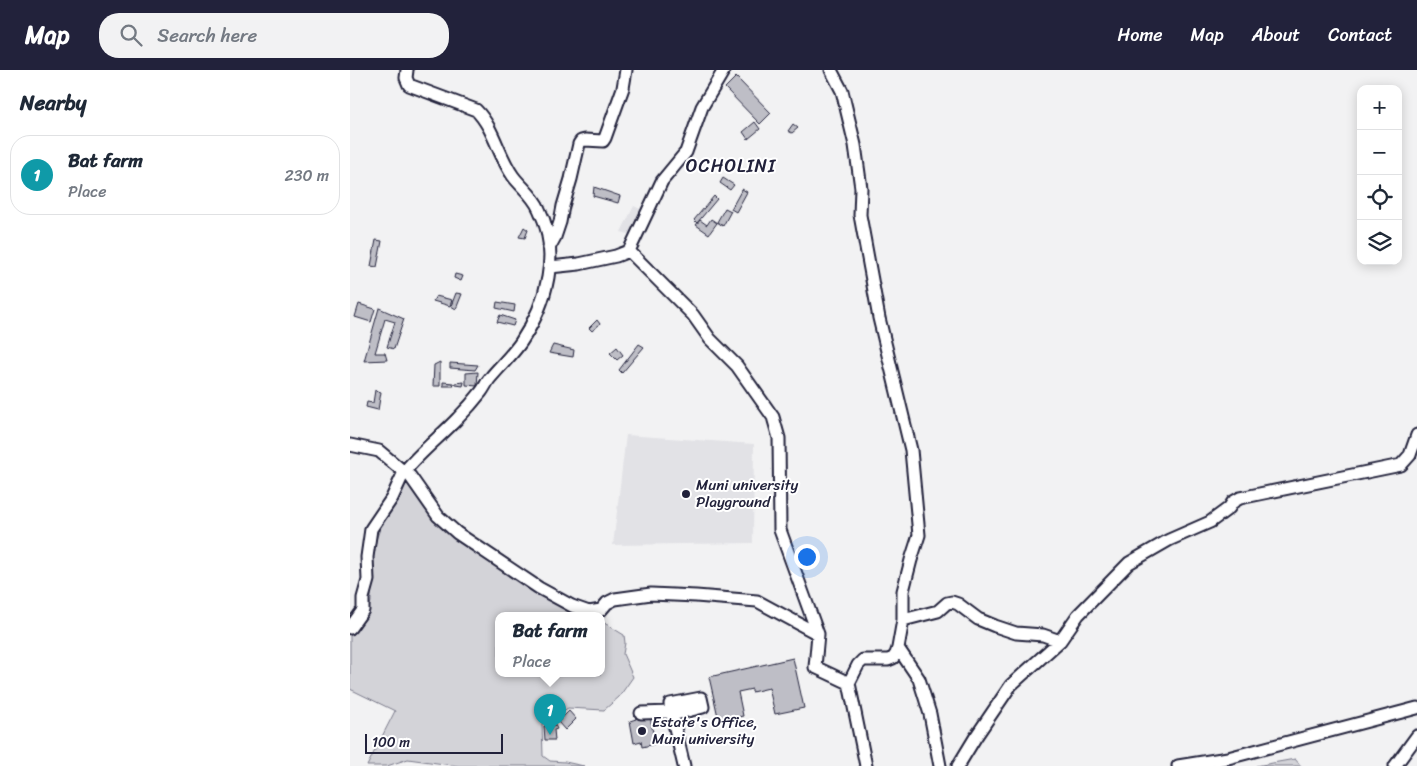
<!DOCTYPE html>
<meta charset="utf-8">
<style>
body{margin:0;font-family:Sriracha,sans-serif;background:#f2f2f3;color:#1f2937}
.controls{position:absolute;right:15px;top:15px;display:grid;overflow:hidden;border-radius:10px;box-shadow:0 2px 12px #0003}
.controls button{width:45px;height:45px;display:grid;place-items:center;padding:0;border:0;border-bottom:1px solid #e0e1e3;background:#fff;color:#1f2937;font:25px sans-serif}
.scale{position:absolute;left:15px;bottom:12px;width:138px;box-sizing:border-box;padding-left:5px;border:2px solid #22223b;border-top:0;font-size:14px;line-height:18px;white-space:nowrap;color:#22223b;-webkit-text-stroke:4px #fff;paint-order:stroke}
.you{position:absolute;left:456px;top:486px;width:18px;height:18px;margin:-12px;border:4px solid #fff;border-radius:50%;background:#1a73e8;box-shadow:0 0 0 8px #1a73e833}
.badge{display:grid;place-items:center;width:32px;height:32px;border-radius:50%;background:#22223b;color:#fff;font-size:16px;font-weight:700}
.pin{position:absolute;translate:-50% -41px;filter:drop-shadow(0 1px 2px #0008)}
.pin::after{content:'';position:absolute;top:26px;width:18px;height:15px;background:inherit;clip-path:polygon(0 0,100% 0,50% 100%)}
.popup{position:absolute;left:145px;top:542px;width:110px;height:65px;box-sizing:border-box;display:grid;place-content:center;border-radius:10px;background:#fff;filter:drop-shadow(0 1px 4px #0005);font-size:16px;white-space:nowrap;color:#747a83}
.popup b{font-size:19px;color:#1f2937}
.popup::after{content:'';position:absolute;left:50%;top:100%;margin-left:-10px;border:10px solid transparent;border-top-color:#fff}
.list{margin:0;padding:0;list-style:none}
h2{display:flex;justify-content:space-between;align-items:center;height:65px;margin:0;padding:0 20px;font-size:21px}
h2 small{font-size:16px;font-weight:400;color:#747a83}
.list li{display:grid;grid-template-columns:32px 1fr auto;gap:15px;align-items:center;box-sizing:border-box;height:80px;margin:0 10px 10px;padding:0 10px;border:1px solid #e0e1e3;border-radius:20px}
.list b{display:block;font-size:19px;white-space:nowrap}
.list p{margin:0;font-size:16px;white-space:nowrap;color:#747a83}
.list em{font-size:16px;font-style:normal;color:#747a83}
.icon{flex:none;width:28px;height:28px;fill:none;stroke:currentColor;stroke-width:2;stroke-linecap:round;stroke-linejoin:round}
.map{position:relative;flex:none;width:1067px;height:696px;overflow:hidden}
header{display:flex;align-items:center;gap:30px;box-sizing:border-box;height:70px;padding:0 25px;background:#22223b;color:#fff}
header strong{font-size:24px}
nav{display:flex;gap:28px;margin-inline-start:auto;font-size:18px}
.search{width:350px;height:45px;background:#f2f2f3;display:flex;align-items:center;gap:12px;box-sizing:border-box;padding:0 18px;border-radius:20px;color:#747a83;font-size:19px}
main{display:flex}
aside{flex:1;background:#fff}
.map>svg:first-child{display:block}
.built{fill:#e2e2e6}
.green{fill:#d3d3d8;stroke:#7a7a8a}
.building{fill:#bebec6;stroke:#22223b}
.lines{fill:none;stroke-linecap:round;stroke-linejoin:round}
.minor-casing{stroke:#22223b;stroke-width:15}
.minor{stroke:#fff;stroke-width:11}
.poi-dot{fill:#22223b;stroke:#fff;stroke-width:2}
.labels{text-anchor:middle;dominant-baseline:central;stroke-width:4;stroke-linejoin:round;paint-order:stroke}
.poi-label{font-size:15px;fill:#22223b;stroke:#fff;text-anchor:start}
.quarter-label{font-size:18px;letter-spacing:1px;fill:#22223b;stroke:#fff}
</style>
<header>
<strong>Map</strong>
<div class="search"><svg class="icon" aria-label="search" viewBox="0 0 24 24"><circle cx="10" cy="10" r="6"/><path d="M15 15l6 6"/></svg>Search here</div>
<nav><a>Home</a><a>Map</a><a>About</a><a>Contact</a></nav>
</header>
<main>
<aside>
<h2>Nearby<small></small></h2>
<ul class="list">
<li><span class="badge" style="background:#0f9aa8">1</span><div><b>Bat farm</b><p>Place</p></div><em>230 m</em></li>
</ul>
</aside>
<div class="map">
<svg width="1067" height="696" viewBox="0 0 1067 696">
<rect width="100%" height="100%" fill="#f2f2f3"/>
<filter id="ink" filterUnits="userSpaceOnUse"><feTurbulence type="fractalNoise" baseFrequency=".02" numOctaves="2"/><feDisplacementMap in="SourceGraphic" scale="10" xChannelSelector="R" yChannelSelector="G"/><feConvolveMatrix kernelMatrix="1 2 1 2 8 2 1 2 1" color-interpolation-filters="sRGB"/></filter>
<g filter="url(#ink)">
<!-- built -->
<path class="built" d="M284 136 294 141 283 165 271 162Z
M276 365 404 374 403 473 263 475Z"/>
<!-- green -->
<path class="green" d="M60 408 108 467 244 546H149V604H251V551L274 565 275 573 273 584 283 607 269 627 254 640 218 638 192 654 193 686 200 691 215 692 234 696H109L58 689 37 696H17L45 641 0 619V566L16 548 21 532 22 480 32 454 43 433Z
M945 689 951 696H906Z"/>
<!-- building -->
<path class="building" d="M386 7 421 43 410 54 375 18Z
M405 52 410 59 398 69 393 62Z
M443 54 448 58 442 63 438 61Z
M373 108 384 115 380 120 370 113Z
M244 117 270 126 268 133 243 126Z
M392 119 397 122 386 142 381 139Z
M364 126 367 129 347 153 344 150Z
M375 138 381 141 373 156 367 152Z
M361 149 367 153 359 164 346 155 350 150 357 155Z
M174 157 178 160 175 168 169 167Z
M26 170 32 171 27 197 21 196Z
M105 204 113 206 111 211 104 208Z
M106 223 112 224 106 239 101 236Z
M86 226 102 230 100 236 83 231Z
M147 232 165 235 164 242 146 238Z
M9 234 25 239 21 252 5 247Z
M29 238 54 249 44 279 37 277 45 252 35 249 25 283H35L37 290 14 291Z
M150 245 165 250 163 256 147 252Z
M247 250 250 254 242 261 239 258Z
M289 274 294 277 272 303 269 300Z
M203 275 224 280 223 287 199 283Z
M267 277 273 285 267 290 260 283Z
M90 292V316H83L84 295Z
M100 293 128 295 125 300 100 298Z
M128 302 127 316 116 315V303Z
M93 312 103 313 104 316H93Z
M114 312 113 316 106 315 105 313Z
M25 320 31 322 28 340 16 337 17 332 23 333Z
M443 588 454 638 425 644 419 618 402 622V619L388 622 393 646 369 651 359 607Z
M219 641 226 649 215 660 208 652Z
M294 644 300 646 305 674 292 677 291 671 284 673 280 651 286 649 285 646Z
M205 655 207 659 204 660 205 670H195L194 656Z"/>
<g class="lines">
<!-- minor casing -->
<g class="minor-casing">
<path id="minor" d="M57 0 56 8 59 15 126 40C144 58 148 85 163 106 171 117 183 125 189 139 211 183 197 233 171 272 163 284 151 295 141 307 137 311 135 317 131 322 124 331 116 340 108 348 91 366 70 382 54 402L60 406 88 446 107 463 189 518 222 536 239 542 251 540 257 533 265 529 301 524 346 526 407 531 468 564
M481 0 492 21 505 75 511 118 510 145 529 248 561 380 569 465 561 490 553 521V550L548 578 546 584 543 588 538 590H513L508 595 499 613
M199 178 205 167 210 152 213 136 221 109 229 74 231 71 235 70 253 71 255 68 273 18 276 0
M279 181 343 245 360 269 387 296 423 347 429 368 430 460 468 564 465 597 499 613 516 696
M200 197 229 194 266 186 279 181 312 111 336 82 352 37 374 0
M0 375 29 381 54 402 42 428 21 459 17 487 18 510 13 528V540L0 558
M553 550 588 541 597 533 602 532 608 534 628 549 645 556 666 563 693 565 710 571
M548 578 569 609 580 644 590 696
M291 643 321 642 320 634 351 628 353 637 322 645 334 696
M608 696 625 668 661 615 710 571 728 545 779 493 819 470 860 452 879 438 883 432 890 428 1051 395 1060 385 1067 365
M828 696 878 688 1067 638
M1045 696 1067 666"/>
</g>
<!-- minor -->
<use href="#minor" class="minor"/>
</g>
</g>
<!-- markers -->
<g class="poi-dot">
<circle cx="336" cy="424" r="5"/>
<circle cx="292" cy="661" r="5"/>
</g>
<g class="labels">
<!-- poi labels -->
<g class="poi-label">
<text x="346" y="415">Muni university<tspan x="346" dy="17">Playground</tspan></text>
<text x="302" y="652">Estate's Office,<tspan x="302" dy="17">Muni university</tspan></text>
</g>
<!-- quarter labels -->
<g class="quarter-label">
<text x="381" y="96">OCHOLINI</text>
</g>
</g>
</svg>
<div class="controls">
<button>+</button>
<button>−</button>
<button><svg class="icon" aria-label="locate" viewBox="0 0 24 24"><circle cx="12" cy="12" r="6"/><path d="M12 2v4M12 18v4M2 12h4M18 12h4"/></svg></button>
<button><svg class="icon" aria-label="layers" viewBox="0 0 24 24"><path d="M12 4l9 5-9 5-9-5zM3 14l9 5 9-5"/></svg></button>
</div>
<div class="scale">100 m</div>
<div class="you"></div>
<div class="pin badge" style="left:200px;top:665px;background:#0f9aa8">1</div>
<div class="popup"><b>Bat farm</b>Place</div>
</div>
</main>
